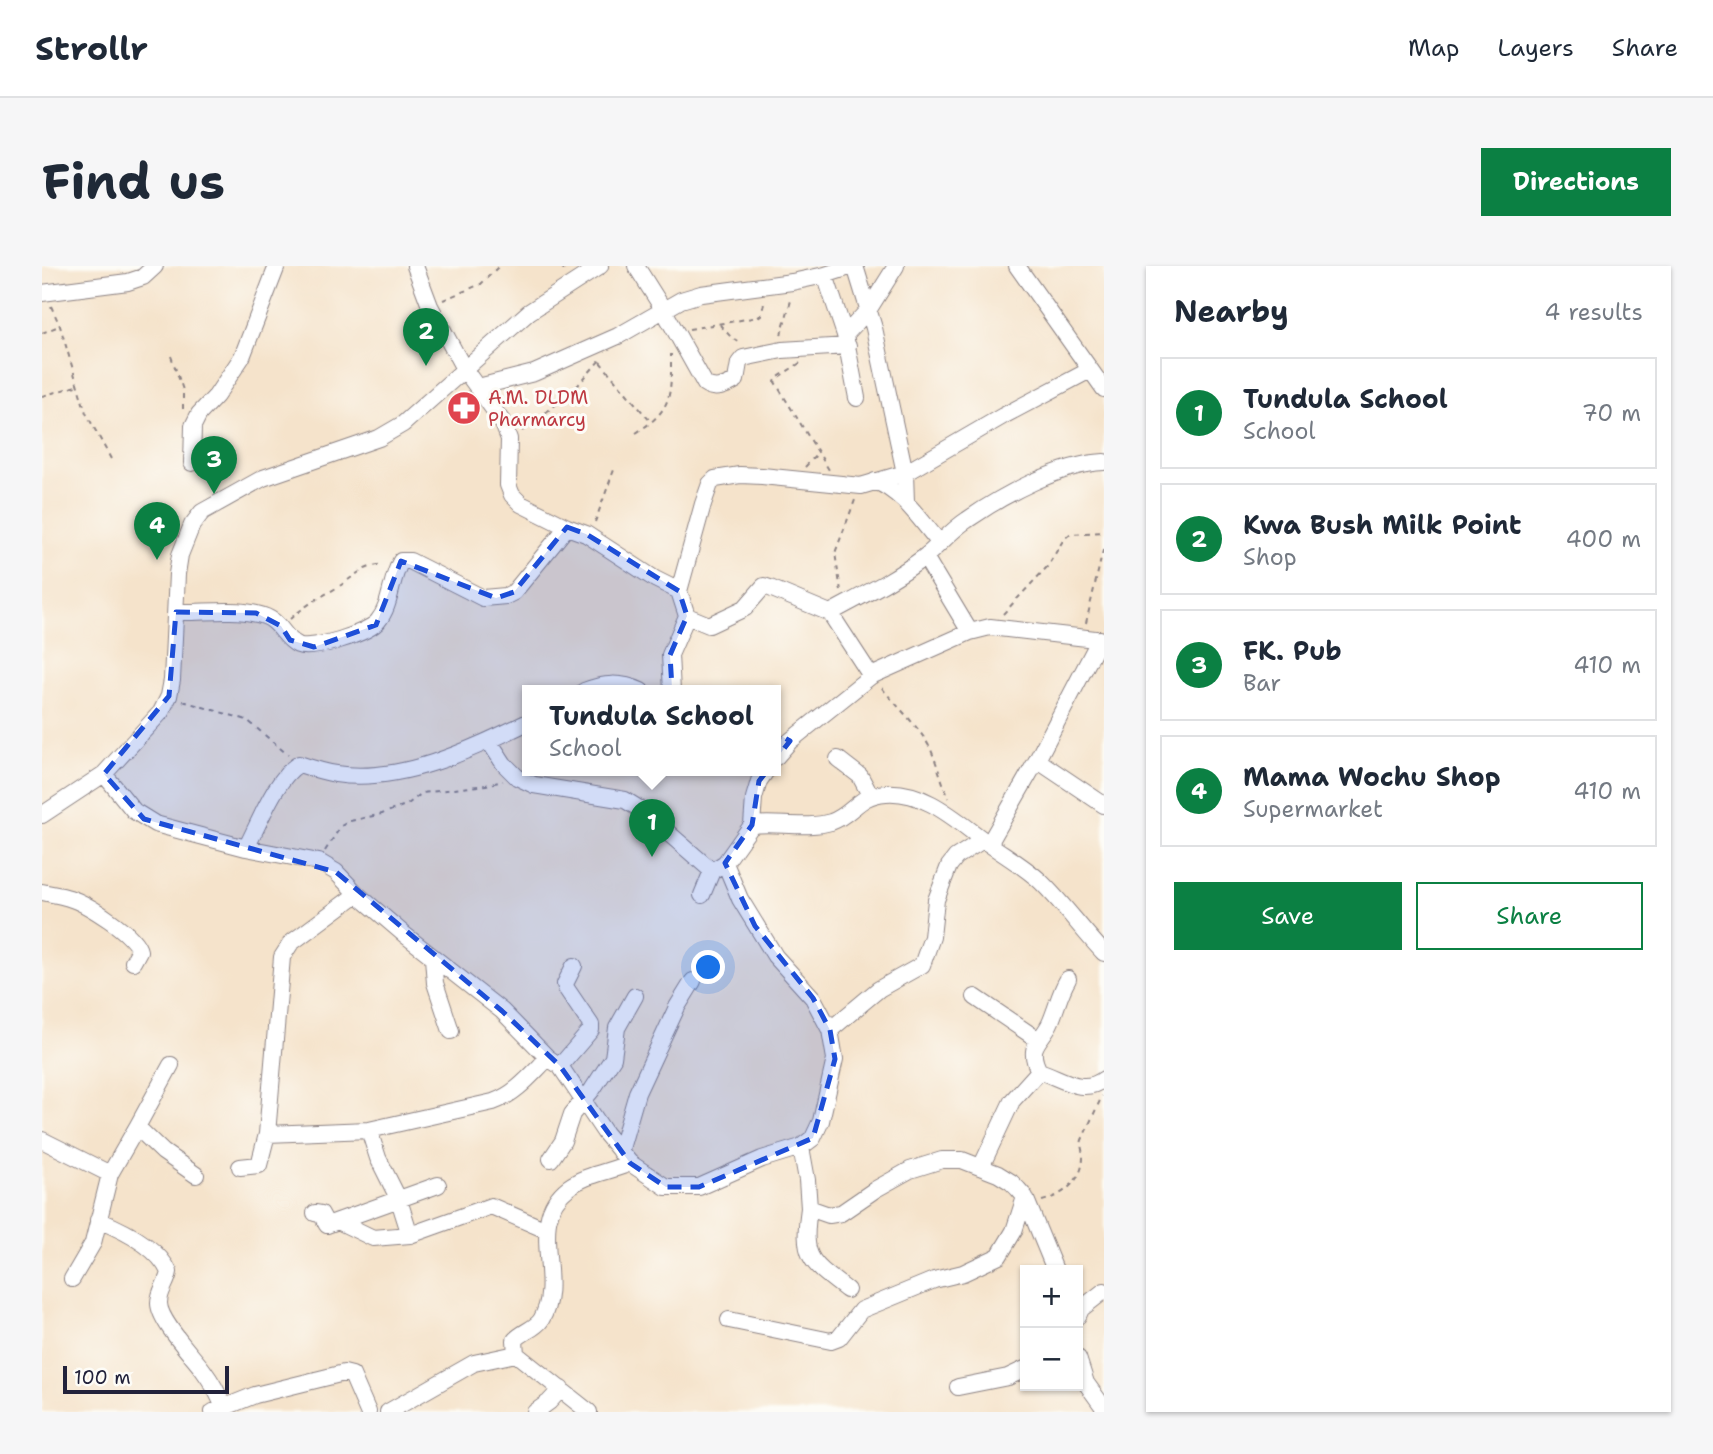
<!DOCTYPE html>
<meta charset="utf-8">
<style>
body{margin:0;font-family:"Shantell Sans",sans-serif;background:#f6f6f7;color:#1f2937}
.controls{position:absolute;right:21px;bottom:21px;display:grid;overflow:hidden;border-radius:0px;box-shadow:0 2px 5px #0004}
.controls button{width:63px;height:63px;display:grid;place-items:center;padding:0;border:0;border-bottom:2px solid #e0e1e3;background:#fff;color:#1f2937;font:35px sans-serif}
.scale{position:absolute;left:21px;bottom:18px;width:166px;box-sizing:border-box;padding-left:7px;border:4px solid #22223b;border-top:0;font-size:19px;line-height:24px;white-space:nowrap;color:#22223b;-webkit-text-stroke:5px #fdfcf7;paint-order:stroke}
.you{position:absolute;left:667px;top:702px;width:24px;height:24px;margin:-18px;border:5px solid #fff;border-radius:50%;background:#1a73e8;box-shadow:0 0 0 10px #1a73e833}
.badge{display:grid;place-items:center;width:46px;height:46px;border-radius:50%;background:#0b8043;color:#fff;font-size:23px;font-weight:700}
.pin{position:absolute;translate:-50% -58px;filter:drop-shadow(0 2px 4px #0008)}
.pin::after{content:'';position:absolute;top:37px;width:24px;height:21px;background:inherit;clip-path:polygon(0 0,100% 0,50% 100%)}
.popup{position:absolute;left:480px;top:419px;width:259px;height:91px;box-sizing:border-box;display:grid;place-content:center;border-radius:0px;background:#fff;filter:drop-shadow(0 2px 5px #0005);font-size:23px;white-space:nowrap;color:#747a83}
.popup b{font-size:26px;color:#1f2937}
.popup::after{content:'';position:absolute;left:50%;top:100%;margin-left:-14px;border:14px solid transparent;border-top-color:#fff}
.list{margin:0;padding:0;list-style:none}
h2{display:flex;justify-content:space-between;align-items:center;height:91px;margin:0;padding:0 28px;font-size:30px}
h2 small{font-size:23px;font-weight:400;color:#747a83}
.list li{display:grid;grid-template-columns:46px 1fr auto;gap:21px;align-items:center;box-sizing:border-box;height:112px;margin:0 14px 14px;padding:0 14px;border:2px solid #e0e1e3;border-radius:0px}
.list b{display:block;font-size:26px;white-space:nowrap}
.list p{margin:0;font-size:23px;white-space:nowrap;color:#747a83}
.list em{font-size:23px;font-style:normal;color:#747a83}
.actions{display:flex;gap:14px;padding:21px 28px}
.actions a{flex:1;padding:16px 0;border:2px solid #0b8043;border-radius:0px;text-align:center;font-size:24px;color:#0b8043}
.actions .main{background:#0b8043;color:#fff}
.map{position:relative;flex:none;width:1062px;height:1146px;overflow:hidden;border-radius:0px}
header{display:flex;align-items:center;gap:42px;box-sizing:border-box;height:98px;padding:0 35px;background:#fff;border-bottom:2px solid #e0e1e3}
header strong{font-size:33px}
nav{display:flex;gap:38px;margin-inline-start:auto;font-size:24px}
.intro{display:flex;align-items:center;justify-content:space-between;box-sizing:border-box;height:168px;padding:0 42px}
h1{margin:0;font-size:49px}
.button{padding:18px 32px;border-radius:0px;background:#0b8043;color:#fff;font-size:24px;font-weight:700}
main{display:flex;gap:42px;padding:0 42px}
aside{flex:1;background:#fff;border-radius:0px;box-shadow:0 2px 5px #0004}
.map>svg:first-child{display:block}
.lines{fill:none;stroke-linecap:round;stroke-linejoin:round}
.minor-casing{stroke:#8c8283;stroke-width:18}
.path{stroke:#8c8283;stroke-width:2;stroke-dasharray:5 5;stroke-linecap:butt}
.minor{stroke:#fff;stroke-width:16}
.marked{fill:#1d4ed8;fill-opacity:0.2;stroke:#1d4ed8;stroke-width:5;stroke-dasharray:14 9;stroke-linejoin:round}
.labels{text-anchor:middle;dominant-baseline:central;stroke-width:6;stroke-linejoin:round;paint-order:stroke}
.health-label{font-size:19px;fill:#be3a42;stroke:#fdfcf7;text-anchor:start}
</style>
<header>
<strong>Strollr</strong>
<nav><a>Map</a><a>Layers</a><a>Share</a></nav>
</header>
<div class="intro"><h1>Find us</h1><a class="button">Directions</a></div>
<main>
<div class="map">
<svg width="1062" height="1146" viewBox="0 0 1062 1146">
<rect width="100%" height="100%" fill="#fdfcf7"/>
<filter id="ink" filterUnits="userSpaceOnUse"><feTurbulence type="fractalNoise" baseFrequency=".0143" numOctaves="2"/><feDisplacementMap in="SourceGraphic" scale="14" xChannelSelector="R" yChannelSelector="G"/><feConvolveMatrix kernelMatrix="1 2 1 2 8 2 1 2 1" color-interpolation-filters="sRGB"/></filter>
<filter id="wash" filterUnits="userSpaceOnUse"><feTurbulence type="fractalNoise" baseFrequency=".00686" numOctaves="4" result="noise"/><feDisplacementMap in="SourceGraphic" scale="28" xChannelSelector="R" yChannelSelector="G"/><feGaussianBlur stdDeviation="1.57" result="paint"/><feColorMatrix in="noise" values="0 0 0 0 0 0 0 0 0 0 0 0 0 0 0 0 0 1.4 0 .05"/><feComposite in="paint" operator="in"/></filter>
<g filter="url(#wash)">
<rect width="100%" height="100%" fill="#f5e3cb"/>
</g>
<g filter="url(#ink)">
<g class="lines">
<!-- minor casing -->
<g class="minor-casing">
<path id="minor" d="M373 0 388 40 422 103 460 155 467 173 466 219 470 229 479 238 525 261 544 268 613 313 637 325 645 350 628 389 630 425
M594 0 621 43 663 118C673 125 684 120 694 114L697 97 701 92 740 84 806 80
M813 0 832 62 863 207 864 236
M975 0 1062 123
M783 9 803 69 815 132
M0 27 86 16 101 11 113 0
M803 69 827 43 854 0
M436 121 492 107 576 70 639 34 659 28 750 16 783 9 811 0
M150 197 151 160 157 148 174 130 200 91 235 0
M833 215C861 226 878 254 897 276
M883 291 928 366
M637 325 661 238 668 218 673 213 698 209 720 210 819 220 863 207 961 150 1048 104
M134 346C160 347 189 342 215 348 240 353 239 371 256 379 270 385 327 367 336 355 350 338 348 313 359 295H368L441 332 464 330 472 326 525 261
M788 347C819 330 852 314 881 292 896 281 908 265 925 254 961 229 1018 198 1062 196
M645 350 667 359 703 342 722 320 728 322 788 347 829 410
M542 425C562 417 579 416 599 425
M447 475 462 498 475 511 492 519 583 534 601 545 670 605
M734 491 748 475 829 410 928 366 948 361 1062 374
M796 493 818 510 828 529
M995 494 1062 539
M62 508 92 545 113 558 204 582 277 596 294 606 315 628 363 669 460 745 506 792 518 800 563 867 588 897 624 921H657L720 893 759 881 771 872 779 855 793 793 788 764 771 732 733 690 698 633 683 597
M0 549 62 508 119 446 127 430 130 414 135 308 138 289 150 259 160 246 221 212 337 172 361 158 487 46 558 0
M710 559C734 556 766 563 789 556 812 548 815 529 844 527 884 524 917 557 947 578 964 590 983 601 998 615 1021 637 1040 664 1062 687
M947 578 995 494 1058 373
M204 582C217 558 234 511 257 498 269 502 282 506 294 508 359 518 428 484 486 456
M0 626C9 628 19 629 27 632 44 637 94 668 97 685L91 696
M660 629 670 605 683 597 710 559 712 532 717 515 724 505
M391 692 393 717 409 765
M933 731 995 773
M788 764 837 723 880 699 890 671 894 634 907 600 914 591 941 574
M518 800 549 764V759L524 722 523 718 532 700
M997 805C983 778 1001 775 1009 755 1015 741 1018 726 1026 713
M95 861 129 799
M327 864 336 892 357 934 368 969
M225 868 327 864 451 836C474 828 489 809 506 792
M0 874 68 908
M759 881 765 914 767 942 787 949 799 947 834 923 868 904 900 894H920L956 908 969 916 976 923 983 931 1013 1004
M578 886 595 827 635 741 651 715
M509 893 521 875 530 848 550 824 571 792 575 762 593 730
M198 901 217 899 225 868 240 691 249 677 315 628
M939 901 970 835 997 805C1020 812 1040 830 1062 813
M767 942C760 992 767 995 805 1024
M273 947 279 948 285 959 296 955 331 972 368 969 449 940 504 964
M56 954C81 964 116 981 127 1006 125 1018 117 1025 117 1037 117 1055 150 1089 161 1104 170 1116 177 1129 182 1142
M296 955 396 919
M30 1013 51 977 68 908 95 861 121 886 154 909
M1036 1050 1039 1043 1062 1025
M687 1054 789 1075 797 1072 819 1044 892 1014 921 1007 957 990 972 965 983 931
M474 1088 547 1146
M1036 1092 1044 1117 1062 1142
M916 1121 966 1111 983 1103
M171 1146 213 1129 302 1107 310 1109 326 1146
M346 1146 432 1097 474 1088 473 1074C480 1066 493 1063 499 1054 524 1012 482 955 527 921 544 908 568 906 588 897
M493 1146 507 1136 519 1123"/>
</g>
<!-- path -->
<path class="path" d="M520 0 523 8
M401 34 439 18 457 0
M9 40 18 60 44 147 69 193
M678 59 689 71 700 78
M647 63 716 51 719 49 723 34
M0 67 17 60
M739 69 750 31
M129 90 141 124V148
M558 96 609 156
M758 97 735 112 733 116 787 204
M0 130 34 120
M480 165 530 126 558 94
M594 167C631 143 629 130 629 88
M763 201 776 187
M553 256 573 201
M799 325 793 287 813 234
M961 348 1005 301 1022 273 1028 268 1062 266
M248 353C265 338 277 332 296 321 313 310 319 301 341 298
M1044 357 1062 280
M840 422C856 442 878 461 889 484 896 500 900 517 907 532
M141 435 205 454 246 489
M283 585 299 560 308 555 340 548 366 538 380 527 444 519 461 515
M1000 935C1020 930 1041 915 1041 891 1041 884 1038 881 1040 874L1060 830"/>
<!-- minor -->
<use href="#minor" class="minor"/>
</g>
</g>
<!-- marked area -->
<path class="marked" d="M525 261 544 268 637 325 645 350 628 389 631 439 702 449 748 475 717 515 710 559 683 597 713 660 771 732 788 764 793 793 771 872 657 921H624L588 897 518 800 460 745 294 606 102 553 62 508 127 430 134 346 214 347 239 360 248 374 272 381 334 359 359 295 454 332 472 326Z"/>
<!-- icons -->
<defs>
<g id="pharmacy-disc" transform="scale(1.75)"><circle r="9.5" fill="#e0444e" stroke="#fdfcf7"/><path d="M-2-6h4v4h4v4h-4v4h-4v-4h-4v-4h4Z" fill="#fff"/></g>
</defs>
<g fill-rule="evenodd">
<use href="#pharmacy-disc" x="422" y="142"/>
</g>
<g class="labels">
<!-- health labels -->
<g class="health-label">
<text x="446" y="131">A.M. DLDM<tspan x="446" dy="22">Pharmarcy</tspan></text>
</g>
</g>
</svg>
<div class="controls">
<button>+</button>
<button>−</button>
</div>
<div class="scale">100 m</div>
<div class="you"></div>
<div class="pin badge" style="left:610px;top:591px">1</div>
<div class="popup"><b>Tundula School</b>School</div>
<div class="pin badge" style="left:384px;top:100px">2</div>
<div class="pin badge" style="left:172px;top:228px">3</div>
<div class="pin badge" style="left:115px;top:294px">4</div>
</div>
<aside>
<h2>Nearby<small>4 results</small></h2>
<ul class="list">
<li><span class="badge">1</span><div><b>Tundula School</b><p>School</p></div><em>70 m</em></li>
<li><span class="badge">2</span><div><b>Kwa Bush Milk Point</b><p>Shop</p></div><em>400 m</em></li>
<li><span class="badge">3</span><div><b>FK. Pub</b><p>Bar</p></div><em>410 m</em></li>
<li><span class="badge">4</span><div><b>Mama Wochu Shop</b><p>Supermarket</p></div><em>410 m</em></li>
</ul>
<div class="actions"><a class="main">Save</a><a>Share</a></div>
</aside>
</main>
